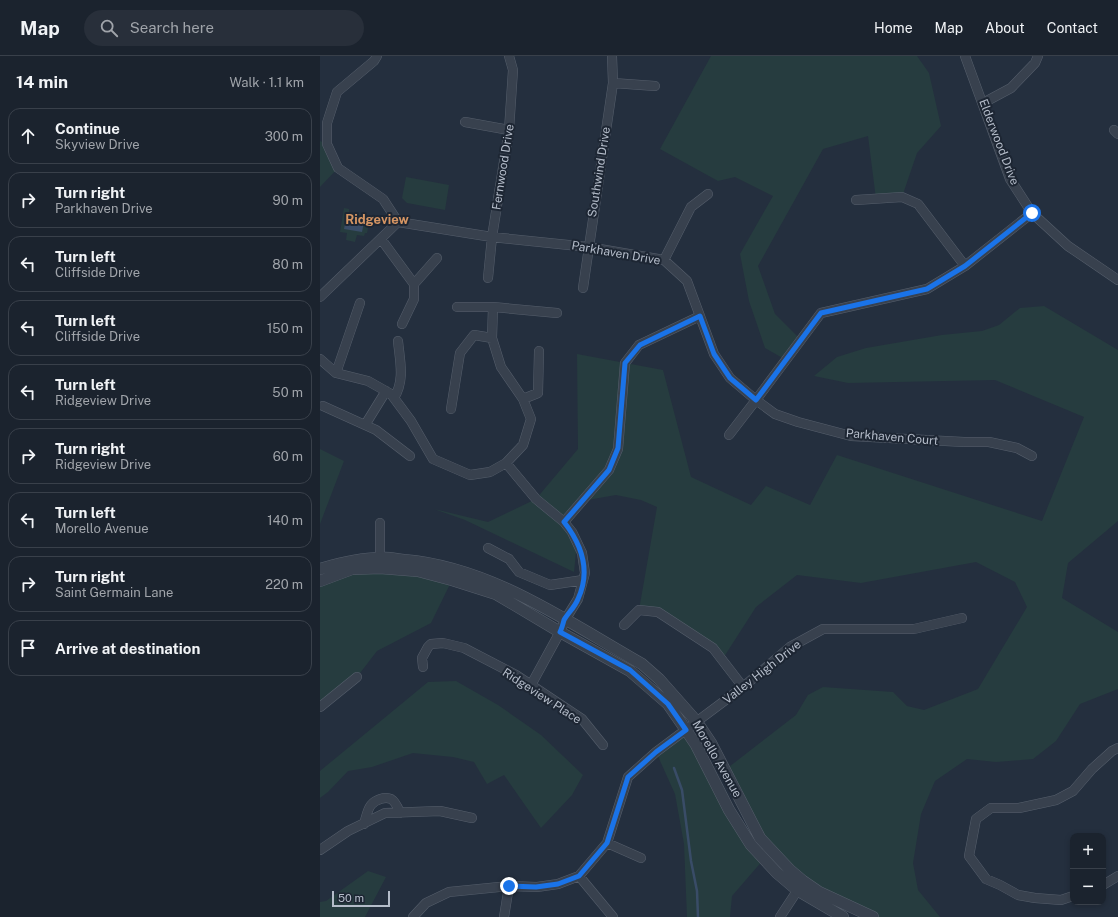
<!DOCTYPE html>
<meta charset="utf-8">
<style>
body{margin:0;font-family:"Public Sans",sans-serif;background:#282f3a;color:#f1f3f6}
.controls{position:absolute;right:12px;bottom:12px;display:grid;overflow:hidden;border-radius:8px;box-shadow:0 2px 6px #0003}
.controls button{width:36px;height:36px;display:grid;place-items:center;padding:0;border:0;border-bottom:1px solid #39404a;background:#1b232e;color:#f1f3f6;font:20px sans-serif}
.scale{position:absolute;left:12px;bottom:10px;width:58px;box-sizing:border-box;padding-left:4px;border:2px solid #b4bcc9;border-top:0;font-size:11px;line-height:14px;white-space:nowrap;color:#b4bcc9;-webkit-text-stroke:3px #1d2633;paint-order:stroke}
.stop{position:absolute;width:12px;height:12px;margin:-9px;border:3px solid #1a73e8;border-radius:50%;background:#fff}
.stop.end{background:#1a73e8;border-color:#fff;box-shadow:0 1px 4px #0008}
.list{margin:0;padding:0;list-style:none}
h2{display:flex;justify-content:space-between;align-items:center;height:52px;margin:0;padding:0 16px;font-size:17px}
h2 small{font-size:13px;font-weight:400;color:#a0a4aa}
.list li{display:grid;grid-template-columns:26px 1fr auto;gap:12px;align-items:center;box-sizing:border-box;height:56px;margin:0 8px 8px;padding:0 8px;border:1px solid #39404a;border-radius:12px}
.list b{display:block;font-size:15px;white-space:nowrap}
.list p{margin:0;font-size:13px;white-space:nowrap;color:#a0a4aa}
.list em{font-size:13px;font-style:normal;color:#a0a4aa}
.icon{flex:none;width:22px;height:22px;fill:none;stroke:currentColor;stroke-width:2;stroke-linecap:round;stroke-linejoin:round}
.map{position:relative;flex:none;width:798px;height:861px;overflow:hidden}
header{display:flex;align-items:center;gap:24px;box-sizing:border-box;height:56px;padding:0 20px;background:#1b232e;border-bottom:1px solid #39404a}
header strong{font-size:19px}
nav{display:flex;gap:22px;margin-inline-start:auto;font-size:14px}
.search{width:280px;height:36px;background:#282f3a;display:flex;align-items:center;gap:10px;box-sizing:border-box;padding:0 14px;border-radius:22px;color:#a0a4aa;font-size:15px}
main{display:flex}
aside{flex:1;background:#1b232e}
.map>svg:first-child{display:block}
.green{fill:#263c3f}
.water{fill:#394c67}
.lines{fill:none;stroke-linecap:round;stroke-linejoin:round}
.stream{stroke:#394c67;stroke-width:2.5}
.minor-casing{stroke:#565f6c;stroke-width:10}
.tertiary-casing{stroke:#565f6c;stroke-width:12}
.minor{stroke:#38414e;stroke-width:9}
.tertiary{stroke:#38414e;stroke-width:11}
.route{stroke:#1a73e8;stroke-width:5}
.labels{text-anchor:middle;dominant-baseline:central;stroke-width:4;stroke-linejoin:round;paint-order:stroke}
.street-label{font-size:12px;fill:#b4bcc9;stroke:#1d2633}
.neighbourhood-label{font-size:13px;font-weight:bold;fill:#d59563;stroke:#1d2633}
</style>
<header>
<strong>Map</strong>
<div class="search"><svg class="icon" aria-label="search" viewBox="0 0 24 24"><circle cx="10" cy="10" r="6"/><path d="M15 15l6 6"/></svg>Search here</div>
<nav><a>Home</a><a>Map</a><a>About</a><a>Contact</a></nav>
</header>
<main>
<aside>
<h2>14 min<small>Walk · 1.1 km</small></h2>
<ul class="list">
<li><svg class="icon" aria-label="ahead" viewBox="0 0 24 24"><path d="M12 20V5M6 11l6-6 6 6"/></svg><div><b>Continue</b><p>Skyview Drive</p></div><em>300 m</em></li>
<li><svg class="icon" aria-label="right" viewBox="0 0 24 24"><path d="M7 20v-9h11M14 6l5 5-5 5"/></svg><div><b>Turn right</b><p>Parkhaven Drive</p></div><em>90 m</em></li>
<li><svg class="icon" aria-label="left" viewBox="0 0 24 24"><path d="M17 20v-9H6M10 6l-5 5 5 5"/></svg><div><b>Turn left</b><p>Cliffside Drive</p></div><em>80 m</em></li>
<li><svg class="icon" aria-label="left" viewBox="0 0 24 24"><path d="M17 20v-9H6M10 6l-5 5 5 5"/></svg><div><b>Turn left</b><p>Cliffside Drive</p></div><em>150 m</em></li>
<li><svg class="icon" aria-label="left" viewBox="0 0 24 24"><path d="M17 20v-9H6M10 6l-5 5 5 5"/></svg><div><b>Turn left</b><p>Ridgeview Drive</p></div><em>50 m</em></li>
<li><svg class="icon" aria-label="right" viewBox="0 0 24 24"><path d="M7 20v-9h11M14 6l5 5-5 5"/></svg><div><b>Turn right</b><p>Ridgeview Drive</p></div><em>60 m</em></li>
<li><svg class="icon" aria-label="left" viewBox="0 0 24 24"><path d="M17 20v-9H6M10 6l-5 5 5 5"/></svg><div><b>Turn left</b><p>Morello Avenue</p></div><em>140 m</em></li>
<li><svg class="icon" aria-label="right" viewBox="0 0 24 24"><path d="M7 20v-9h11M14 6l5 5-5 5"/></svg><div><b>Turn right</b><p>Saint Germain Lane</p></div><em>220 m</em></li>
<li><svg class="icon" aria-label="arrive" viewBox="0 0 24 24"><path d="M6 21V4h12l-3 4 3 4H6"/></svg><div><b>Arrive at destination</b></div></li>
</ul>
</aside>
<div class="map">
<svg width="798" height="861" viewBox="0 0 798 861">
<rect width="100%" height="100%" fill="#242f3e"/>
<!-- green -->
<path class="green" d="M391 0H597L609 17 621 70 597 97 582 141 556 143 548 80 503 93 438 210 455 258 481 284 466 304 445 292 429 245 420 198 453 140 415 121 398 125 340 93Z
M0 85 7 88 18 112 0 131Z
M86 121 129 129 125 154 87 147 82 142Z
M24 152 29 153V156L48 160 46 166 49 167 47 177H45L44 180 37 179 35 186 26 184 27 177 20 176Z
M724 250 798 294V465L748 507 742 542 798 576V633L760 648 736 685 713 703 676 706 647 703 615 725 601 758 593 807 598 834 620 861H553L499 836 440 782 405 714 476 659 488 639 503 631 573 636 587 650 604 654 658 633 707 551 695 526 656 506 541 527 477 519 436 551 402 604 338 556 319 554 337 451 321 444 296 439 262 445 244 466 257 486 254 516 145 464 114 453 168 466 216 443 258 393 257 298 343 314 371 421 431 449 446 430 490 449 517 399 722 465 764 361 675 324 528 327 494 320 517 301 546 292 622 279 662 275 679 269 700 252Z
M0 393 24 405 0 468Z
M32 513 132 524 111 567 57 595 37 621 0 651V525Z
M136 625 178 649 221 679 263 719 252 739 221 772 184 719 167 728 154 706 133 701 93 697 52 711 28 715 8 736 0 742V715L108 626Z
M366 674 444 803 412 840 410 861H367L364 788 355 738 336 696Z
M48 815 66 821 45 861H0V846L6 845Z"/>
<!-- water -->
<path class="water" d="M26 163 44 166 42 176 24 173Z"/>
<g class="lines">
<!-- stream -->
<path class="stream" d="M354 712 362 734 371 805 377 835 378 861"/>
<!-- minor casing -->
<g class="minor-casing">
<path id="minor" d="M57 0 54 5 17 36 7 67V88L18 112 63 143 78 166
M645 0 690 123 712 157 748 190 798 224
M293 27 335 30
M663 47 691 32 715 7 718 0
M145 66 189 74
M794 74 798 78
M536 144 582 141 598 148 645 210
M78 166 172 181 268 191 344 204 367 225 394 298 410 322 436 344 455 358 478 366 531 380 644 386H669L697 392 712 400
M61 183 94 228
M344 204 371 151 388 138
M168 222 172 181 189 74 193 14 189 0
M263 232 293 27 292 0
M0 241 78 166
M137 251H173L237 257
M173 251 172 282 181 311 203 343 211 363 203 389 186 407
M82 268 94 243V228L117 202
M0 303 16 317 48 325 71 338 91 365 113 403 150 419 170 416 186 407 216 443 244 466 252 476 262 497 265 517 258 543 245 564 240 576 211 629
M16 317 40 247
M74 342C85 324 80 306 78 285
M203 343 218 337 219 295
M3 350 56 374 90 400
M131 353 140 297 154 279 172 282
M45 369 66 335
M409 379 436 344 501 257 607 233 645 210 712 157
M244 466 289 414 298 393 305 307 319 289 380 260
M60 467V507
M168 492 189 503 199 516 230 529 263 524
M304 569 319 554 338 556 393 592 423 631
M103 611 102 602 108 591 111 588 123 587 144 592 196 619 262 663 283 689
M0 651 37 621
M44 768C46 762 47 754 51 749 55 744 65 740 71 743 76 746 78 752 80 757
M287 787 321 802
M0 794 28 775 65 757 120 755 152 762
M259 820 293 861
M783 829 798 820
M753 840 741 844 715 842 698 839 680 829 666 823 649 800 656 763 671 752H699L736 744 753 735 772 713 792 695 798 692
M93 861 106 847 129 836 189 830 217 831 238 828 259 820 287 787 308 721 336 696 423 631 470 591 503 573H594L642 562
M184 861 189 830
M460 861 481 829"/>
</g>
<!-- tertiary casing -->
<g class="tertiary-casing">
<path id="tertiary" d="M0 513C20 507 39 502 60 502 68 501 76 503 84 504 171 511 248 566 322 608L339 623 377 666 391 687 440 782 470 814 483 825 499 836 553 861
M0 525 32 513 60 512 98 515 132 524 176 538 240 576 310 615 348 648 366 674 376 689 409 754 431 789 457 817 477 834 523 861"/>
</g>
<!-- minor -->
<use href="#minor" class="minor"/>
<!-- tertiary -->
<use href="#tertiary" class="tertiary"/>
</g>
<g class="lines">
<!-- route -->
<path class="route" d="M189 830 216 831 238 828 259 820 287 787 308 721 336 696 366 674 348 648 310 614 240 576C242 572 243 568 244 564 248 557 255 551 258 543 271 515 262 489 244 466L289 414 298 392 305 307 320 289 380 260 394 298 410 322 436 344 501 257 607 233 645 210 712 157"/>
</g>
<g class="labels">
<!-- street labels -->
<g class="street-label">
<text transform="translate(679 86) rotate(69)">Elderwood Drive</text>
<text transform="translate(183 111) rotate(-81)">Fernwood Drive</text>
<text transform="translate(279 116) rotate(-81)">Southwind Drive</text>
<text transform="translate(296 197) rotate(10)">Parkhaven Drive</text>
<text transform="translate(572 381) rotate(5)">Parkhaven Court</text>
<text transform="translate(442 616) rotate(-38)">Valley High Drive</text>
<text transform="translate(222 640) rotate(33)">Ridgeview Place</text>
<text transform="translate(397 703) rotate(60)">Morello Avenue</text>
</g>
<!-- neighbourhood labels -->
<g class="neighbourhood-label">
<text x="57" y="163">Ridgeview</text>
</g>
</g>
</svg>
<div class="controls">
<button>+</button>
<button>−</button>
</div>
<div class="scale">50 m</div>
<div class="stop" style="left:712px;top:157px"></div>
<div class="stop end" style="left:189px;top:830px"></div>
</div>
</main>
